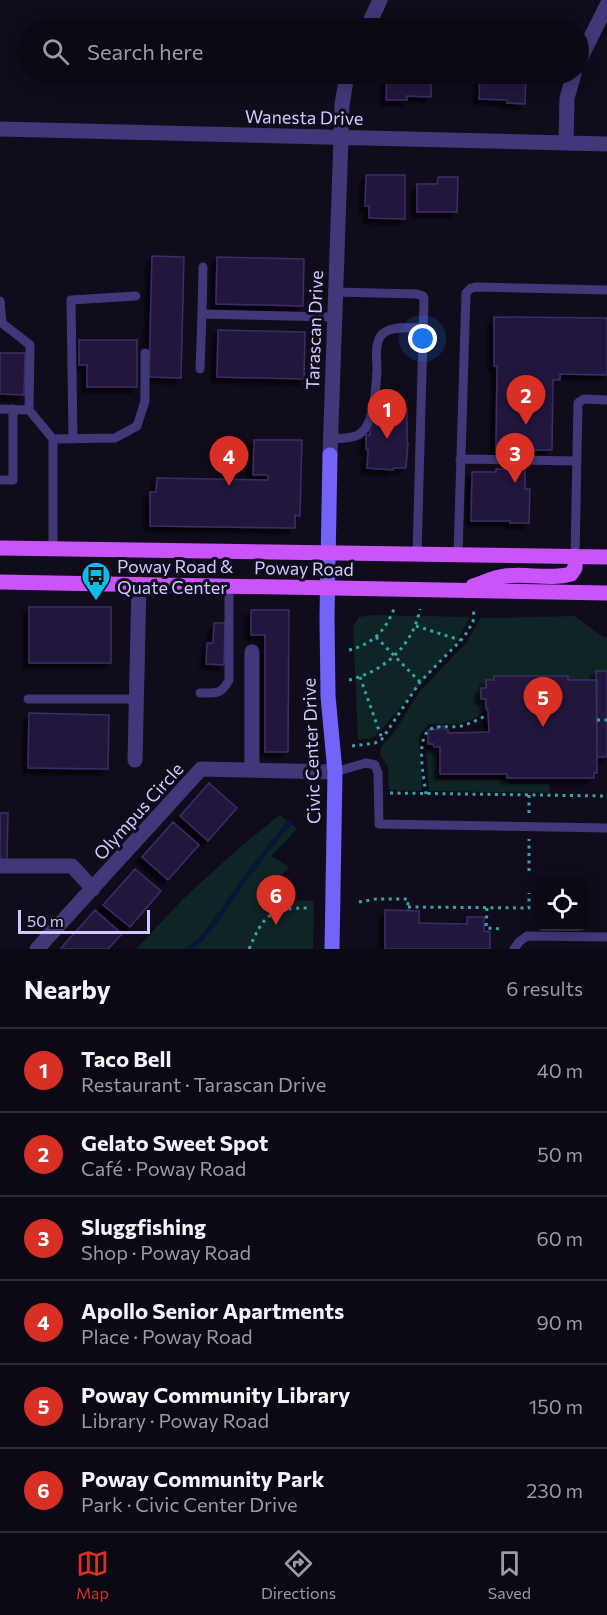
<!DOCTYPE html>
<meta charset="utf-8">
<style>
body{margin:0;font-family:Commissioner,sans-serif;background:#1a1722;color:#f1f3f6}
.controls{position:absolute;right:18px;bottom:18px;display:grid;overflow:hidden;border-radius:9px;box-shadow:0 3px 15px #0003}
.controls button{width:54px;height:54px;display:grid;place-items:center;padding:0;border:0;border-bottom:2px solid #2c2a34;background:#0c0915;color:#f1f3f6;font:30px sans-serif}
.scale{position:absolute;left:18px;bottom:15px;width:132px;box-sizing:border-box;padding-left:6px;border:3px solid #d3c8fd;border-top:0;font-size:16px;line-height:21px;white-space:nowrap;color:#d3c8fd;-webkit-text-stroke:4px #100c1c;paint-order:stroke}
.you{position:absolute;left:423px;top:339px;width:21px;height:21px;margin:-15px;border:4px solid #fff;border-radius:50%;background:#1a73e8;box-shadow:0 0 0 9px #1a73e833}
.badge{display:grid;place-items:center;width:39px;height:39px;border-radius:50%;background:#d93025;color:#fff;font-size:20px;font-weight:700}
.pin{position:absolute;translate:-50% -50px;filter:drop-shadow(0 2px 3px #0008)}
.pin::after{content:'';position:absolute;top:32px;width:21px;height:18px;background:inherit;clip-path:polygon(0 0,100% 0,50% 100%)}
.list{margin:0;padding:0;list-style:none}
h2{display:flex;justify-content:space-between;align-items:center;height:78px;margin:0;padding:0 24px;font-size:26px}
h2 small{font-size:20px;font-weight:400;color:#9a9aa0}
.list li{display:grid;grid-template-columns:39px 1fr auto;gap:18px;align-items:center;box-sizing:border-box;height:84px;padding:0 24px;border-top:2px solid #2c2a34}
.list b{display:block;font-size:22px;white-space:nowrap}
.list p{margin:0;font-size:20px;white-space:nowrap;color:#9a9aa0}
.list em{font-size:20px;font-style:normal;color:#9a9aa0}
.icon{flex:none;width:33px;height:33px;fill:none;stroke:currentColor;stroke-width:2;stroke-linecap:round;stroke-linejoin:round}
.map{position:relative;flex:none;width:607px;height:949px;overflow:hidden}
.search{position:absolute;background:#0c0915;box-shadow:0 3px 15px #0003;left:18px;right:18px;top:18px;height:66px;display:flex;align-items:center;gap:15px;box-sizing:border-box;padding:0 21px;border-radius:33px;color:#9a9aa0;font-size:22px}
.sheet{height:582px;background:#0c0915}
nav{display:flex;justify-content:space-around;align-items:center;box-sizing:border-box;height:84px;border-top:2px solid #2c2a34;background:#0c0915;font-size:16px;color:#9a9aa0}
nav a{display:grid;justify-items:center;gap:3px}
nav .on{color:#d93025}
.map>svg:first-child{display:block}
.green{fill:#0f2425}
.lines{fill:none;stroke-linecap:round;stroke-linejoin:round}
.stream{stroke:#0a1637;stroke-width:5}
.building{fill:#23193c;stroke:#3d2b67;stroke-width:1.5;filter:url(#shadow)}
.path{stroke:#31a5a9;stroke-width:3;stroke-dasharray:3 4.5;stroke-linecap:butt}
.lane{stroke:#413879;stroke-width:9}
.street{stroke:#413879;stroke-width:15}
.secondary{stroke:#7463f9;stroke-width:15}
.primary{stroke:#ca54f9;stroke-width:15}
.labels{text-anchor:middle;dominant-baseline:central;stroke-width:6;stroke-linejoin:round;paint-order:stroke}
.street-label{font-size:18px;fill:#d3c8fd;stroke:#100c1c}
.poi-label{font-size:18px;fill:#d3c8fd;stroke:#100c1c;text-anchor:start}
</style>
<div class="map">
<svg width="607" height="949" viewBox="0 0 607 949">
<defs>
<filter id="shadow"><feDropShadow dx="-5.5" dy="5.5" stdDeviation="1.5" flood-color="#0009"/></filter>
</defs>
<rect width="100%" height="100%" fill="#100c1c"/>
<!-- green -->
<path class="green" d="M373 615 470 617 455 644 376 736 372 738 358 740 353 627 359 617Z
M575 616 603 637H607V671H596L595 680H568L494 676V680H487L486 688 481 689V699H486L488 711 472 719 459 724H429L419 736 422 791 389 790 388 766 380 755 381 747 393 734 419 692 467 642 481 618Z
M426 749 437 750 438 779 509 780 510 784H549L550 793 429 791Z
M280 815 297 829 271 856 289 867 263 899 314 901 313 949H136L184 898 240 847Z"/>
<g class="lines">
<!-- stream -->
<path class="stream" d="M189 949C209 935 222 910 237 890 253 867 271 845 289 823"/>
</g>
<!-- building -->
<path class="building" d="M387 74H431V97L407 96V100H386Z
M480 74H526L525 104 507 103V100L479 99Z
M366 175H405V219L369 218V206H365Z
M438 177H458L457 212H417V184H437Z
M152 256 184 257 181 378 149 377Z
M217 257 304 259 303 306 216 304Z
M494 317 607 318V375L560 374V380H553L552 450H533V452H506V449H496L497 366H494Z
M218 330 305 332 304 379 217 377Z
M79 340H137V387H87V365H79Z
M0 353H25L24 395 0 394Z
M377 408H407V442L408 443 406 468H394L393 470 367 468 368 450 366 449V435H370V431L368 430Z
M254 440H302L300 516 295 515V528L150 526V492H156L157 478 268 480V475H253Z
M496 469 525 470V489H530L529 523H510V521H471L472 472H496Z
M29 607H111V663H29Z
M251 610H289L288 752H265V635H251Z
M214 623H225L224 665 206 664 207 643H213Z
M596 671H607V757H597Z
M494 676H568V680H597V773H594V778H507V774H440V747H434L433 744H428V730L438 729 437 727 443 726V728L448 730V733L489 732 488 711 486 708V699H481V688H486V680H494Z
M29 713 109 715 108 769 28 768Z
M209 783 237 808 208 841 180 816Z
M0 813H8L7 860H0Z
M173 822 199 845 168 880 142 857Z
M135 869 161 891 130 927 103 905Z
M95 910 122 934 108 949H62L61 948Z
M385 910 419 911V923L467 924V917H484V931L490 932V949H385Z"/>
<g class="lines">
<!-- path -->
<path class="path" d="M416 626 460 640
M376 637 420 682
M349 650C373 644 385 631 394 609
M360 677 382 739
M349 680C385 671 413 645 420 609
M597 720H607
M352 746 375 743 382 739 420 682 464 637 473 622 474 608
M390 793 607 796
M426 794C424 778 414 734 433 728 441 725 452 728 461 726 470 724 479 719 487 715
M529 795V814
M529 871V839
M359 902 376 899H408V910
M408 907 529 908V893
M487 908 486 928 502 929
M249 949C264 914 270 908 310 908"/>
<!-- lane -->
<path class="lane" d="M203 267 202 314 334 317
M335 292 417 294 423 296 424 299 417 554
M0 301 2 323
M0 323H2L30 345 29 410 0 409
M200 369 202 314
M29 410 53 439V548
M53 439 115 438 137 426 145 401V353
M73 439 71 300 136 296
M331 439C340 438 350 439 358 435 375 426 376 386 377 370 377 361 375 350 378 342 379 337 383 333 387 331 397 326 412 328 424 328
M460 459 576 461
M0 480H13V409
M458 554 466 293 471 288 477 287 607 290
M575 556 578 403 584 399 607 400
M200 693C216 693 221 695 229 680V586
M28 699H136
M335 772 366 763 375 765 378 773 379 824 607 828
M514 949 519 942 527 936 607 937"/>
<!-- street -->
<path class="street" d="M367 28 380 0
M578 63 607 5
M0 129 607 144
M566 143 567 98 574 74
M330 455 341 138 342 105 347 74
M135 760 139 584
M252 770V652
M0 866H72L93 889
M37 949 201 769 335 772"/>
<!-- secondary -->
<path class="secondary" d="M330 455 327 617 328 696 335 772 332 949"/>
<!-- primary -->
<path class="primary" d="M0 548 607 557
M0 582 607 593
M473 586C483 583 494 577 505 576 526 573 550 580 571 574L575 568V556"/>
</g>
<!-- icons -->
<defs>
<g id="bus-pin" transform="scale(1.5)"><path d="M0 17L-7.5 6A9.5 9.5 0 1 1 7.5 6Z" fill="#09bfe9" stroke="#100c1c"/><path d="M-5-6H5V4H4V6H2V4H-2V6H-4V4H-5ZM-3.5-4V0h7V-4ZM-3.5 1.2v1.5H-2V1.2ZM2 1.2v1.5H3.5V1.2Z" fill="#111"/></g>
</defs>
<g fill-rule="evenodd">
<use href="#bus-pin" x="96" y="576"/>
</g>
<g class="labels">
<!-- street labels -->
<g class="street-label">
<text transform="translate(304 117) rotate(1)">Wanesta Drive</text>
<text transform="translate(314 330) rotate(-88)">Tarascan Drive</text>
<text transform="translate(304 568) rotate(1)">Poway Road</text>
<text transform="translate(311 751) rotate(-92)">Civic Center Drive</text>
<text transform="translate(138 811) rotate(-48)">Olympus Circle</text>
</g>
<!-- poi labels -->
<g class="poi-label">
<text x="117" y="566">Poway Road &amp;<tspan x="117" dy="21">Quate Center</tspan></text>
</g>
</g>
</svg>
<div class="controls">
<button><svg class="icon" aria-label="locate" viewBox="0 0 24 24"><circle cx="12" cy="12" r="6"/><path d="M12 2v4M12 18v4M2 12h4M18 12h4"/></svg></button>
</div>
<div class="scale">50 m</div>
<div class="you"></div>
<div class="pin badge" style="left:387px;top:439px">1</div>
<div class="pin badge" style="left:526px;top:425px">2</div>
<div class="pin badge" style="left:515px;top:483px">3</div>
<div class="pin badge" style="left:229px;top:486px">4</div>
<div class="pin badge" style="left:543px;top:727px">5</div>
<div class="pin badge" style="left:276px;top:925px">6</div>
<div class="search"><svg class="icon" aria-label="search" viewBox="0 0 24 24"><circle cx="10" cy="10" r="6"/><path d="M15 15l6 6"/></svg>Search here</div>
</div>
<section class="sheet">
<h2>Nearby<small>6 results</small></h2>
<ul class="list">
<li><span class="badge">1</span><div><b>Taco Bell</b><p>Restaurant · Tarascan Drive</p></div><em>40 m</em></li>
<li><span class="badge">2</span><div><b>Gelato Sweet Spot</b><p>Café · Poway Road</p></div><em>50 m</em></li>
<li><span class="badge">3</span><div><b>Sluggfishing</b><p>Shop · Poway Road</p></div><em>60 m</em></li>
<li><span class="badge">4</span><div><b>Apollo Senior Apartments</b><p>Place · Poway Road</p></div><em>90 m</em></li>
<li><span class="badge">5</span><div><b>Poway Community Library</b><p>Library · Poway Road</p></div><em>150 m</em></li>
<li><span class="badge">6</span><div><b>Poway Community Park</b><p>Park · Civic Center Drive</p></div><em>230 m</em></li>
</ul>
</section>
<nav>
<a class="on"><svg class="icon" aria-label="map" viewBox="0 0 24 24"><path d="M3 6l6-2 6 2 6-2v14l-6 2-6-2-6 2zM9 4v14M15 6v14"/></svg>Map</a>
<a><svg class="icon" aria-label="directions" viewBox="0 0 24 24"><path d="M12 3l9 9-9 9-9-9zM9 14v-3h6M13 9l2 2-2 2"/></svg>Directions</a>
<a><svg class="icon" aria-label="saved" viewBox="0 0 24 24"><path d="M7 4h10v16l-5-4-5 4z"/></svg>Saved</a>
</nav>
